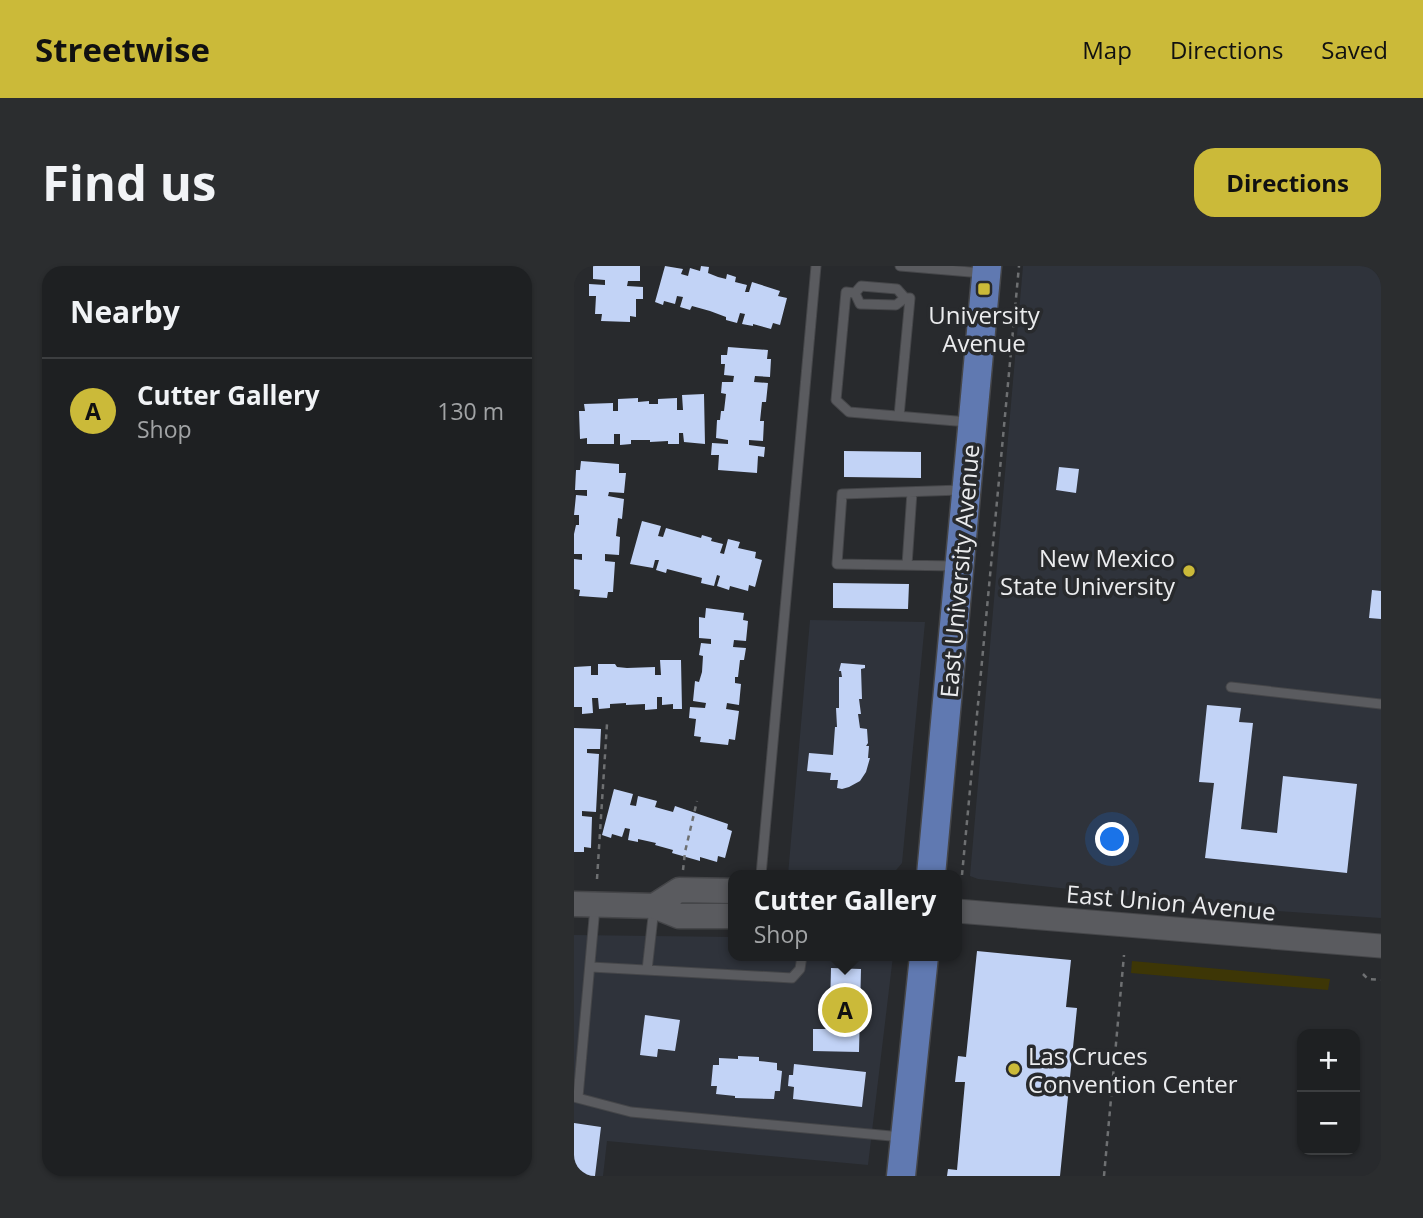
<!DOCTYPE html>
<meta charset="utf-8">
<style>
body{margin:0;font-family:"Open Sans",sans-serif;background:#2b2d2f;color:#f1f3f6}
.controls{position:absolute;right:21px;bottom:21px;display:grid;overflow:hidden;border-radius:14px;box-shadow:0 2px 5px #0004}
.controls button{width:63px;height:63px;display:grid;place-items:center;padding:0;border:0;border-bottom:2px solid #3c3e40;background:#1e2022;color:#f1f3f6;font:35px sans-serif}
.you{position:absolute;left:539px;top:574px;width:24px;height:24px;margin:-18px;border:5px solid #fff;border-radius:50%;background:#1a73e8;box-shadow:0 0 0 10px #1a73e833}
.badge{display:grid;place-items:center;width:46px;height:46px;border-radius:50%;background:#cbba39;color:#111;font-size:23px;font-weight:700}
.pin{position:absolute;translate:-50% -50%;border:4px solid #fff;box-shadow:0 2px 7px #0006}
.popup{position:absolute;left:154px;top:604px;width:234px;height:91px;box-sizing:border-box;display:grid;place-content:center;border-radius:14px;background:#1e2022;filter:drop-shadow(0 2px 5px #0005);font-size:23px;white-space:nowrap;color:#a1a3a5}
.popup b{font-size:26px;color:#f1f3f6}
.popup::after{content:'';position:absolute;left:50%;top:100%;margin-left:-14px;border:14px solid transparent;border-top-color:#1e2022}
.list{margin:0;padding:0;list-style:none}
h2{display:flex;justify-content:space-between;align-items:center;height:91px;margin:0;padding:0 28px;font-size:30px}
h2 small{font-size:23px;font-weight:400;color:#a1a3a5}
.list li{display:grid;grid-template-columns:46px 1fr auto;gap:21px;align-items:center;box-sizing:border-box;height:105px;padding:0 28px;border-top:2px solid #3c3e40}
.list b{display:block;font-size:26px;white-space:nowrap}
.list p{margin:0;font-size:23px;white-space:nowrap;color:#a1a3a5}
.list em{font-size:23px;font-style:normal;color:#a1a3a5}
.map{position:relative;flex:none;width:807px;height:910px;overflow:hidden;border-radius:21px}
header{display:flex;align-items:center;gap:42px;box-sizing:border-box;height:98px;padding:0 35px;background:#cbba39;color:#111}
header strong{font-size:33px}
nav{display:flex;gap:38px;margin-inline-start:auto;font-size:24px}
.intro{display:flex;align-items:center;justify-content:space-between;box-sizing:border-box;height:168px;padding:0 42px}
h1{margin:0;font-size:49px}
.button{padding:18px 32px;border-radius:21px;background:#cbba39;color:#111;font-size:24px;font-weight:700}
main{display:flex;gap:42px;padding:0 42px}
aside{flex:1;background:#1e2022;border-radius:21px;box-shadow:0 2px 5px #0004}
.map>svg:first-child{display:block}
.built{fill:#2f333b}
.green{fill:#3d3606}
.building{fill:#c2d3f6}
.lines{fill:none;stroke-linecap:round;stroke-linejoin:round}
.service-casing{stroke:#454649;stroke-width:11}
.tertiary-casing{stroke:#454649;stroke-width:25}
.secondary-casing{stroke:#454649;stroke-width:27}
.primary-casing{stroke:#454649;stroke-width:31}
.path{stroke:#6e7072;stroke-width:2.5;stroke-dasharray:5 5;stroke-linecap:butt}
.service{stroke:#5a5b5f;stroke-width:9}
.tertiary{stroke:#5a5b5f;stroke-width:23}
.secondary{stroke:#5a5b5f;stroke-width:24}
.primary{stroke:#6079b1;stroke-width:28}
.poi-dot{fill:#cbba39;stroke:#282a2d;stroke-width:2.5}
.labels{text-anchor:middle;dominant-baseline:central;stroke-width:7;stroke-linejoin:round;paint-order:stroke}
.poi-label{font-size:24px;fill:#ebecee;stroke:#282a2d}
.street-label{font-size:24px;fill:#ebecee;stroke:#282a2d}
</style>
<header>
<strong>Streetwise</strong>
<nav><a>Map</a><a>Directions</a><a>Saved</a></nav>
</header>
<div class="intro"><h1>Find us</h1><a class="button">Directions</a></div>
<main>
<aside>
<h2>Nearby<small></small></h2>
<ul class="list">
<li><span class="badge">A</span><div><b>Cutter Gallery</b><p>Shop</p></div><em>130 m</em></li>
</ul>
</aside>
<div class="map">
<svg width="807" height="910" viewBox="0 0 807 910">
<rect width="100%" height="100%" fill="#282a2d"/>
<!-- built -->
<path class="built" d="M449 0H807V652L689 644 404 613 396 610Z
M236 354 351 356 328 597 318 609H214Z
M0 669 159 671V690H319L294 899 33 875 29 910H0Z"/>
<!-- green -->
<path class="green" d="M558 695 756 713 754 724 557 707Z"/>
<!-- building -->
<path class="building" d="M19 0H66V15H54L53 20 69 21V33H62V51L56 50V56L27 55 28 48H21L22 30H15V18L31 19V14L19 13Z
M91 0 109 3 107 8 114 10 116 2 126 5 127 0 135 1 134 7 144 11 152 13 153 8 162 11 161 16 173 19 171 26H175L178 16 206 25 204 30 213 32 206 59 199 57 197 63 179 58V60L168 58 171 48 166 47 163 57 152 54V51L136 45 118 40 116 44 106 41 109 31 103 30 101 38 90 35 89 39 81 36Z
M154 81 194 84 193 93H197L196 111 181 110 180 116 194 117 192 136H188L186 155H190L189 175 175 174V179L191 181 190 191 184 190 183 207 144 204 145 189H137L138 177 154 178V174L142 172 143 154H146L147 145H150L152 128 147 127 148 116H159L160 110 150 109 151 98H147V89H153Z
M130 128 131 178 110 176 109 167H105V178H94V175L76 176V174H57V178L46 179V168H40V178H13V172L6 173 5 145H11L10 138 39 137V145H44V133L64 132V136L75 135V138H84V133L103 132V144H109L108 129Z
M270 185 347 186V212L270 211Z
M7 195 45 198V207H52L50 227 35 226 34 230 50 233 48 253 44 252 42 270 46 271 45 289 31 288V295L41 296 39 326H34L33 332 5 330 6 324 0 323V293L8 294V288H0V268L2 259H5V249H0L2 229 13 230V224H1L2 204H6Z
M485 201 505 203 502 227 482 224Z
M68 255 87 260 84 270 89 271 92 262 127 272 128 269 138 272 137 275 149 278 146 287 150 288 154 273 166 276 164 282 182 286 181 292 188 294 181 321 175 319 174 325 156 320 155 324 143 320 146 310 143 309 140 320 127 317 128 312 93 303 92 307 82 304 85 294H81L79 302 56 298Z
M259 317 335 318 334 343 259 342Z
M798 324 807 325V353L795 352Z
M132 342 170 347 169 354 174 355 172 375 160 374 159 381 172 382 170 394H166L164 411H161V417L167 418 165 439 153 437 152 443 165 445 161 474 155 473 154 479 126 476 127 471 120 470 122 453 115 452 116 441 131 442 132 437 119 435 121 415 125 416 128 406 129 390 125 389 127 377 137 378V373L125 372V351L131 352Z
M86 394H107L108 443H99V438L88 439V431H83V443L71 444V438L52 439V437L36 438V442L25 443 24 432H18L19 447 8 448V441H0V401L17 400V409H24V398H41L43 401 53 402 81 401V409H87Z
M267 397 291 399V402L287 403 288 433H285L287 448H284L286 462 293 463 294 477 292 480H295L294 492H296L292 506 286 515 275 521 268 523 263 522 264 514H256L257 507 233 505 235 487 259 489 261 461H263L262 442H265V411H268L267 405H265Z
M633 439 667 442 665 456 679 457 667 563 703 567 709 510 783 518 773 607 631 592 640 517 625 516Z
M0 462 27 463 26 483H13V487L25 488 22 546 8 545V550L18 551 17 582 10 581V586H0Z
M40 523 59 528 56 539 62 540 64 530 83 535 81 541 99 546 101 540 154 558 153 563 158 565 151 592 144 590 143 596 126 591V595L98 587 99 584 81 579 82 577 64 573V576L54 574 56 563 51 562 48 571 38 568 37 572 28 569Z
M403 685 497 694 492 741 503 742 486 910H373L374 903 383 904 391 816H381L384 790 392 791Z
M257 702 287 703 285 786 239 785V763H255V756L248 755V744H256Z
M71 749 106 754 101 785 84 783 83 791 66 789Z
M164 790 185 791V795L203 797V804L208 805 206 825H201L200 833 161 832V830L142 828 143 820H137L139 799H145V792L164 793Z
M220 798 292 806 288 841 219 833 220 821 214 820 215 809H219Z
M0 857 27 861 21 910H0Z"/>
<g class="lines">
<!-- service casing -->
<g class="service-casing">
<path id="service" d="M326 0 408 7
M281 27 287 20 323 23 331 32
M325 150 336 32H331L322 39 286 38 281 27 272 26 262 134 275 146 394 156
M333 299 338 226
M382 300 263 298 268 228 387 224
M657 421 807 438
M187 609 242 0
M17 701 218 712 226 703 228 690
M73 704 80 642
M0 831 57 846 328 871
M4 831 21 641"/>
</g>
<!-- tertiary casing -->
<g class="tertiary-casing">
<path id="tertiary" d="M383 645 807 680"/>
</g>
<!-- secondary casing -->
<g class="secondary-casing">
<path id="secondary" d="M0 638 80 640 105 650H159
M80 640 105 624 159 625"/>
</g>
<!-- primary casing -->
<g class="primary-casing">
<path id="primary" d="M357 609 413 0
M327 910 350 690"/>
</g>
<!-- path -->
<path class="path" d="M109 604 111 586 123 535
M388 609 445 0
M23 613 33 458
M789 708 794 713 807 714
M530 910 550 689"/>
<!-- service -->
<use href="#service" class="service"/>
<!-- tertiary -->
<use href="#tertiary" class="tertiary"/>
<!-- secondary -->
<use href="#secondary" class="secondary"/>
<!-- primary -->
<use href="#primary" class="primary"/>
</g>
<!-- markers -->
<g class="poi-dot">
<rect x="403" y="16" width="14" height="14" rx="3.5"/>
<circle cx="615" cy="305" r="7"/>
<circle cx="440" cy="803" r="7"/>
</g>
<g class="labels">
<!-- poi labels -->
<g class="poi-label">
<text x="410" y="48">University<tspan x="410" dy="28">Avenue</tspan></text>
<text x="601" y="291" text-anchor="end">New Mexico<tspan x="601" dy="28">State University</tspan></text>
<text x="454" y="789" text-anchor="start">Las Cruces<tspan x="454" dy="28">Convention Center</tspan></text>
</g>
<!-- street labels -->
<g class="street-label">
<text transform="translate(385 305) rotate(-85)">East University Avenue</text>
<text transform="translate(597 636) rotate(5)">East Union Avenue</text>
</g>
</g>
</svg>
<div class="controls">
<button>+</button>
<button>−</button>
</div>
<div class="you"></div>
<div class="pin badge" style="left:271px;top:744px">A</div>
<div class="popup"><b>Cutter Gallery</b>Shop</div>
</div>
</main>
